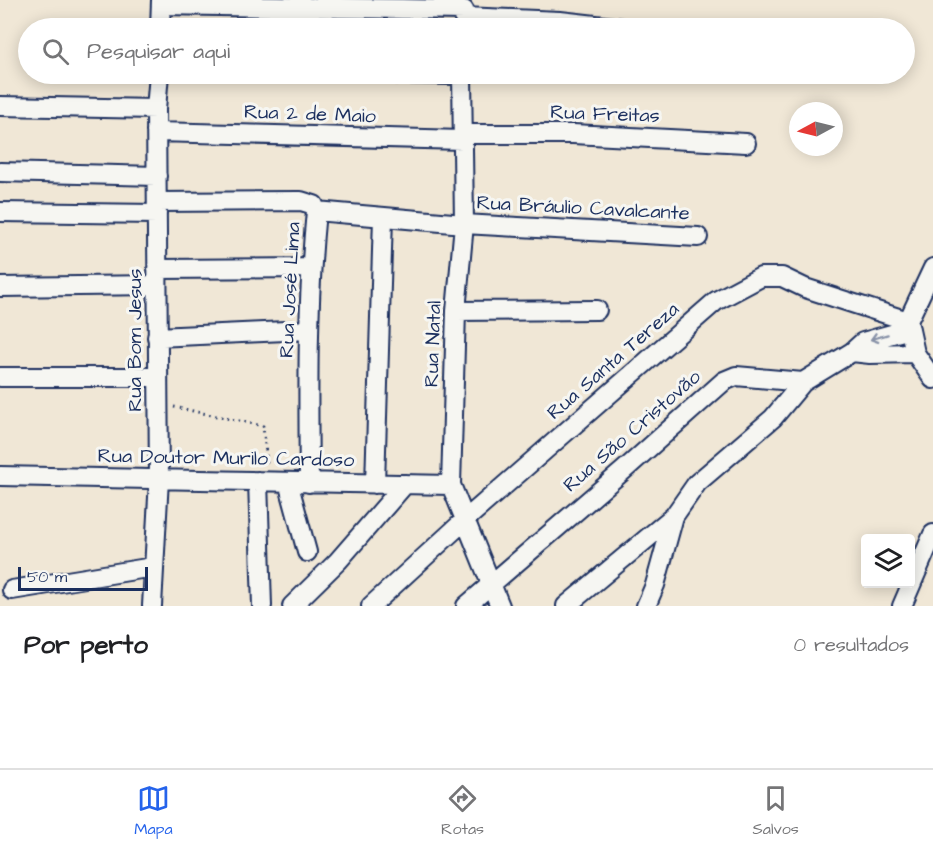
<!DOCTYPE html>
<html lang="pt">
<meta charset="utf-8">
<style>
body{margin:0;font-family:"Architects Daughter",sans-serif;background:#f6f6f6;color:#202124}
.controls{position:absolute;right:18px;bottom:18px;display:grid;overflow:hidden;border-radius:6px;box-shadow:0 3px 15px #0003}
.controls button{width:54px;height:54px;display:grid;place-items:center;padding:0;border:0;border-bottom:2px solid #e0e0e0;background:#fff;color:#202124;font:30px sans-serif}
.compass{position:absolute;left:789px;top:102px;width:54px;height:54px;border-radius:50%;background:#fff;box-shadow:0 3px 15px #0003;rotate:263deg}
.scale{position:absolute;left:18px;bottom:15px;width:130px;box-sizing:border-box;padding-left:6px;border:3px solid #1b2f5e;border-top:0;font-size:16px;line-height:21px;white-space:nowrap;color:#1b2f5e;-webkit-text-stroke:4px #f6f6f2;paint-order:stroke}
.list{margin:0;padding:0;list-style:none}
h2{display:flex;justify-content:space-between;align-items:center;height:78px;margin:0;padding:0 24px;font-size:26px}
h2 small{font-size:20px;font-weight:400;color:#757577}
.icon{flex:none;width:33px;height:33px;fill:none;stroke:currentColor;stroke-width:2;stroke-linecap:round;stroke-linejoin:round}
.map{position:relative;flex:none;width:933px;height:606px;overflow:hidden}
.search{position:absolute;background:#fff;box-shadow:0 3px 15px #0003;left:18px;right:18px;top:18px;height:66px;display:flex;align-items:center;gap:15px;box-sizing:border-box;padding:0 21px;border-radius:33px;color:#757577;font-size:22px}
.sheet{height:162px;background:#fff}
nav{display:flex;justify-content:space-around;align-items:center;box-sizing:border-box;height:84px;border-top:2px solid #e0e0e0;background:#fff;font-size:16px;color:#757577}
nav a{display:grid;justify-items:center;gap:3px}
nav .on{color:#2563eb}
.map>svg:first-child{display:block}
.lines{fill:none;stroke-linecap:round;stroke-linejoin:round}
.minor-casing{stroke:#1b2f5e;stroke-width:22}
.path{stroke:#1b2f5e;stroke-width:3;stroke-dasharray:1.5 4.5;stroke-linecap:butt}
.minor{stroke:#f6f6f2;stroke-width:18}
.oneway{stroke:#8892a8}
.labels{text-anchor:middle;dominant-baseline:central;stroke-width:6;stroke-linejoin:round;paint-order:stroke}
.street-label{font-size:20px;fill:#1b2f5e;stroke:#f6f6f2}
</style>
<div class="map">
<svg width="933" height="606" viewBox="0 0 933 606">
<rect width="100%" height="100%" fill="#f0e7d6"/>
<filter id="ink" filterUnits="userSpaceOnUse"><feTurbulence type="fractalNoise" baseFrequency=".0167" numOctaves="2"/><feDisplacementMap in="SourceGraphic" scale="12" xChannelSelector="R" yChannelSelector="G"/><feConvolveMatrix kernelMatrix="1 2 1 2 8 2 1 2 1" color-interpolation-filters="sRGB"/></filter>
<g filter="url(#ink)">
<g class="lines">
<!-- minor casing -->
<g class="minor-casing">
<path id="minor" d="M161 5 464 10
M463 17 560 21 622 28
M160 28 161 0
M393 74 462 75
M462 74 464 224 456 311 451 485 500 606
M0 106 156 109
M156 132 463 140
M463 134H573L746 143
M0 172 157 176
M157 202 301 201 314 205 316 211C307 302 308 392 309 483
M316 211 464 224 698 237
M0 212 157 214
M933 268 908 321 915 353 933 379
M157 269 310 268
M0 287 157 285
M456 311 597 310
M157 337 308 330
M852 352 870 354 915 353
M0 377H158
M0 476 451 485
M258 481 262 606
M288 482 307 552
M375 484 383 217
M12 590 153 567
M152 606 159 479 156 109 159 74
M292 606 338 561 405 484
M371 606 466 519 716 301 761 277H782L805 288 908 321
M466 606 624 470 724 381 736 376 803 382 852 352 863 342 910 329
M566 606 674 516 697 483 773 418 803 382
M646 606 655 585 674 516
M902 606 933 534"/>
</g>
<!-- path -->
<path class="path" d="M174 407 263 426 267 464"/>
<!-- minor -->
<use href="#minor" class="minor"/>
</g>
<!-- one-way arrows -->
<defs><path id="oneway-shaft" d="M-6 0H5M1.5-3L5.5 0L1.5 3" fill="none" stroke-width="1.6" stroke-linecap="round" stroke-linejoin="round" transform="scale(1.5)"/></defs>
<use class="oneway" href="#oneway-shaft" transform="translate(879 337) rotate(163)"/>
</g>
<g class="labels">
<!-- street labels -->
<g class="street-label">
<text transform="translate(310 114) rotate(2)">Rua 2 de Maio</text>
<text transform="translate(605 114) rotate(2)">Rua Freitas</text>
<text transform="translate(583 208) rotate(3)">Rua Bráulio Cavalcante</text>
<text transform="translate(290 290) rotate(-87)">Rua José Lima</text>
<text transform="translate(135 340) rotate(-90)">Rua Bom Jesus</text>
<text transform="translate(433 344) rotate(-88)">Rua Natal</text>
<text transform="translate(613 361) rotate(-41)">Rua Santa Tereza</text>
<text transform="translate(632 431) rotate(-41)">Rua São Cristovão</text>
<text transform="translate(226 458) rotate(1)">Rua Doutor Murilo Cardoso</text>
</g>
</g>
</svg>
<div class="controls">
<button><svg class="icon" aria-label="layers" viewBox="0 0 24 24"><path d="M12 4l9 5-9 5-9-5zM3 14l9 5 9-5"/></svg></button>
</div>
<svg class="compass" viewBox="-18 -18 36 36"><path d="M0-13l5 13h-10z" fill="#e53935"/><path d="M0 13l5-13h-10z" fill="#757577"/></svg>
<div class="scale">50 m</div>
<div class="search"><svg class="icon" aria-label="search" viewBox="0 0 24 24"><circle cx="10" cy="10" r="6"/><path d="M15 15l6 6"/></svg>Pesquisar aqui</div>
</div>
<section class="sheet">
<h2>Por perto<small>0 resultados</small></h2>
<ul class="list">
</ul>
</section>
<nav>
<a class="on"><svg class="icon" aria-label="map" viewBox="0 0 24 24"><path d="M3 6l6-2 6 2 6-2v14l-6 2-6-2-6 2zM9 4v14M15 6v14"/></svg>Mapa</a>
<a><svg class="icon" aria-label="directions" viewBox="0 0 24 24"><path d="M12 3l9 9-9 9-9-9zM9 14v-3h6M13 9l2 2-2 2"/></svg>Rotas</a>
<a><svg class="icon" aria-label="saved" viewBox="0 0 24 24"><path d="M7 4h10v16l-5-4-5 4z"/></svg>Salvos</a>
</nav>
